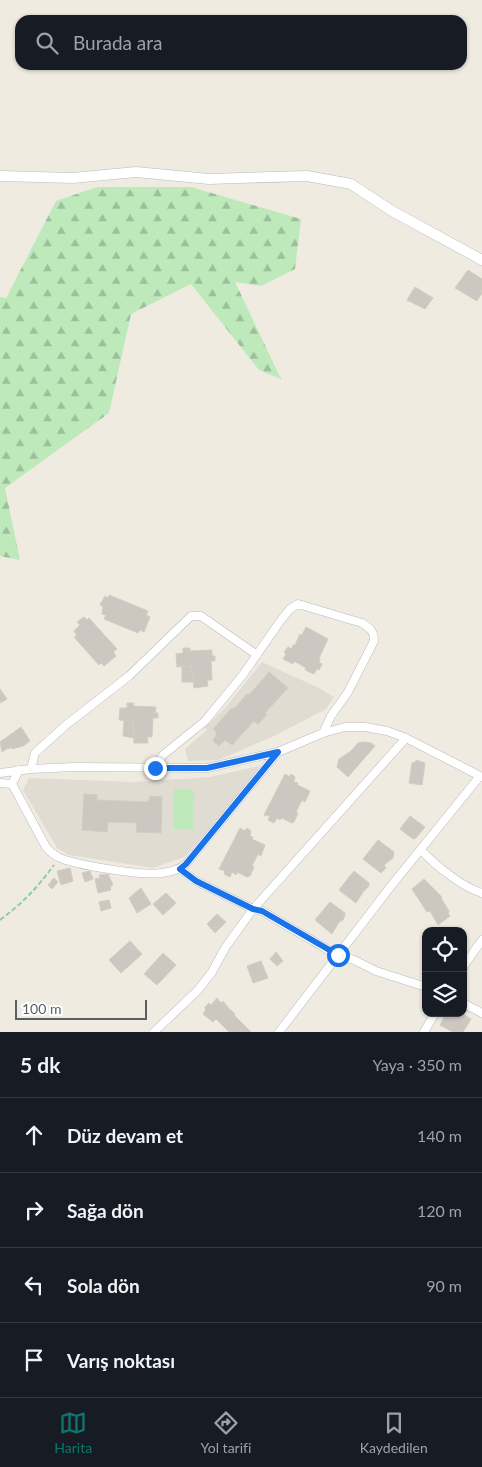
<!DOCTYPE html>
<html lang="tr">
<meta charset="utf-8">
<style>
body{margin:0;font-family:Lato,sans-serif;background:#20242c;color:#f1f3f6}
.controls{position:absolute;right:15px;bottom:15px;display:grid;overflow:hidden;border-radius:10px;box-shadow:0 1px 4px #0004}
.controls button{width:45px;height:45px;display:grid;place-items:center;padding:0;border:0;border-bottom:1px solid #363941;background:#171b24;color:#f1f3f6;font:25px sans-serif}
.scale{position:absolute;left:15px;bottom:12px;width:132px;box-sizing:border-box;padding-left:5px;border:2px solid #5a5f64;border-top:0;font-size:14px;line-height:18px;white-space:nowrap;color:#5a5f64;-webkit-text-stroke:4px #fff;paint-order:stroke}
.stop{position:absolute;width:15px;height:15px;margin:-11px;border:4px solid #1a73e8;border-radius:50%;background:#fff}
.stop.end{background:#1a73e8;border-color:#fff;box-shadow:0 1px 5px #0008}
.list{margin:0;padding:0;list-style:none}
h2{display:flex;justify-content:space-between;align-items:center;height:65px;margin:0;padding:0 20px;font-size:21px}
h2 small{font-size:16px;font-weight:400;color:#9ea1a6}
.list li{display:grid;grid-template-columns:32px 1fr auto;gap:15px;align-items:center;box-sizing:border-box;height:75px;padding:0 20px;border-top:1px solid #363941}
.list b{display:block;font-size:19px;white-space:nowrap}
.list em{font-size:16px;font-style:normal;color:#9ea1a6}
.icon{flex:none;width:28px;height:28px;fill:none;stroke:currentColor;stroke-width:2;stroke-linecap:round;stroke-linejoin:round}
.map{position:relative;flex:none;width:482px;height:1032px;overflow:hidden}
.search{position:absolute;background:#171b24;box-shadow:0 1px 4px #0004;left:15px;right:15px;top:15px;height:55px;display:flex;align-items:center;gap:12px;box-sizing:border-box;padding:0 18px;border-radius:15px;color:#9ea1a6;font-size:19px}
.sheet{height:365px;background:#171b24}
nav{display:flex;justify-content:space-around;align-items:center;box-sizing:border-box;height:70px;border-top:1px solid #363941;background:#171b24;font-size:14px;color:#9ea1a6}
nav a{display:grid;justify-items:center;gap:2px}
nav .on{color:#0f766e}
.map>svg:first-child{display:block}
.education{fill:#e1dcd2}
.forest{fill:url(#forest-firs)}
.green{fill:#bee9bb}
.building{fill:#ccc7c0;stroke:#d4ccbf}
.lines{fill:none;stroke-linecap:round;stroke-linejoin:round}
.minor-casing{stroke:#b7bbc0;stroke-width:9}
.tertiary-casing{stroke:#b7bbc0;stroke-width:11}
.path{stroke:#93cb9e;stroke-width:2;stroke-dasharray:5 2.5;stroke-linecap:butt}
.minor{stroke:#fff;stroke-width:8}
.tertiary{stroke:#fff;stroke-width:10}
.route{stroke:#1a73e8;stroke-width:6}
</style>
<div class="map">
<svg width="482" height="1032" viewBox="0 0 482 1032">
<defs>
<pattern id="forest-firs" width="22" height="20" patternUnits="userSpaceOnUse" patternTransform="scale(1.25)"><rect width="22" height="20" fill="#bee9bb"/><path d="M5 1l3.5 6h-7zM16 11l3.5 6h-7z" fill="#9dc09c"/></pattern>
</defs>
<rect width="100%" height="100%" fill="#efebe1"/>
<!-- education -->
<path class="education" d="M262 662 317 687 334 697 326 709 272 737 218 760 188 761 185 749 207 730 204 728 226 707Z
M259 766 254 780 184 857 153 868 69 855 57 848 23 790 29 778 134 782 210 777Z"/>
<!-- forest -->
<path class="forest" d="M97 187H191L301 219 295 269 261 286 235 282 281 379 259 370 191 284 131 314 109 413 5 488 20 560 0 556V297L6 298 56 201Z"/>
<!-- green -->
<path class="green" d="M174 789 194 790 193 830 173 829Z"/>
<!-- building -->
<path class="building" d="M468 270 482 279V293L477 301 455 288Z
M415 287 433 298 425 309 407 300Z
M109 595 148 611 146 615 150 617 144 632 140 630 138 633 104 619 106 615 102 614 103 606 100 605 105 596 108 598Z
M84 617 87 620 89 618 117 649 113 652 116 656 104 666 101 663 99 665 74 637 77 635 74 631 80 625 77 622Z
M306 627 328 639 319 658 320 660 319 663 322 664 319 670 317 669 314 674 305 670 306 668 294 661 293 664 283 659 286 654 284 652 288 647 292 649 293 645H295L300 634 302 635Z
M183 648H190V651L212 650V656H215V661H211L212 680H207L208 686 194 688 191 666 177 667 176 654 183 653Z
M182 666H191V671L193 672V682H182Z
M269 672 288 688 265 713 267 715 258 724 254 721 232 745 225 740 219 746 213 741 217 733 213 729 232 708 234 709 247 694 249 695Z
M0 689 7 699 0 703Z
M127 703H134L133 706 156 707 155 713H158V718H153L152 737H147L148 743H134L133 721 119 720 120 708H127Z
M124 720 133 721 132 726 134 727V738L123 736Z
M21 727 30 741 23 746 12 749 11 747 9 749 8 748 2 752 0 742Z
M364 742 371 743 375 746 348 777 337 767 339 759 351 751 358 743Z
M416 760 425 763 422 785 409 783 412 763 416 762Z
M285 774 290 777 291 774 295 777 294 782 298 783 297 785 310 791 305 802 302 800 296 812 298 813 294 822 292 823 282 818 280 820 277 818 274 823 268 820 270 816 264 815Z
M84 794 97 795V800L148 802 150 796 162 797 161 833 136 832 137 823 108 822 107 832 82 830Z
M410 816 425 827 416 838 413 839 400 829Z
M240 828 245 831 247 828 251 831 250 836 253 837 252 839 265 845 261 856 258 854 252 866 254 867 250 876 247 877 237 872 236 875 232 872 230 877 224 874 225 871 219 869Z
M378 840 394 852 393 858 384 865 386 868 381 873 363 859Z
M70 868 73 881 61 885 57 871Z
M90 871 93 879 85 882 82 873Z
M354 871 369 883V886L363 892 356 903 339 890Z
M108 874 113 885 110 887 111 890 98 893 95 879 100 878 99 875Z
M54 878 58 882 52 889 48 885Z
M424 879 442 897 441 898 449 911 448 913 450 916 438 925 430 911 427 912 412 889Z
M141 888 151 904 137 913 129 898Z
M166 893 176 903 163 915 153 904Z
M109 900 111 908 101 911 99 902Z
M330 902 345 913V915L343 920 339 922 332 934 315 920Z
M217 914 226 922 215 933 207 924Z
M130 941 142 954 121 973 109 960Z
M276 952 283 961 277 966 270 959Z
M163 953 176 965 157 985 144 974Z
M261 961 268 978 253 983 247 966Z
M217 998 221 1003 223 1001 230 1010H231L235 1014 234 1015 251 1032H229L216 1019 213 1022 203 1014 206 1009 205 1007 209 1003 211 1005Z
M446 1013H461L471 1019 463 1032H453L440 1025Z"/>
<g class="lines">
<!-- minor casing -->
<g class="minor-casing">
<path id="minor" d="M155 768 163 755 205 721 242 676 281 620 290 609 298 604 362 623C370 628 374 631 374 641L348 692 331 716 323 733
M31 769 35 753 66 725 129 676 191 616H201L257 655
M19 770 12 784 46 847C49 851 53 854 58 857 74 865 143 876 161 873 171 872 179 870 186 864L278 752
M0 773 31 769 74 767 207 768 278 752 323 733 345 727H365L387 731 406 738 482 777
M0 783 12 784
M421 850C435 865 462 887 482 893
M180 869 196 881 253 909 262 911 337 955 354 960 376 971 426 987
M463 967 482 940
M463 1003 482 1013
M154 1032 198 990 212 972 225 948 253 909 406 738
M279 1032 391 886 480 776
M424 1032 435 1013"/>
</g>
<!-- tertiary casing -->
<g class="tertiary-casing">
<path id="tertiary" d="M0 176 73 178 136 172 209 179 307 176 351 184 392 211 482 260"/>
</g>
<!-- path -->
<path class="path" d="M0 920C24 902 36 889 54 865"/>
<!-- minor -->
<use href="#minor" class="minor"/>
<!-- tertiary -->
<use href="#tertiary" class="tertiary"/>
</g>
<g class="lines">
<!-- route -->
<path class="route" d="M155 768H207L278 752 186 864 180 869 196 881 253 909 262 911 338 955"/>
</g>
</svg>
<div class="controls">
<button><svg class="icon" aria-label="locate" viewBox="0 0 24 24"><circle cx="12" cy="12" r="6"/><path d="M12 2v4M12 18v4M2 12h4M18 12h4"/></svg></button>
<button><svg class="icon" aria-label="layers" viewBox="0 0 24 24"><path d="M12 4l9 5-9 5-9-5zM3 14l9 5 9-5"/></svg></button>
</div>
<div class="scale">100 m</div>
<div class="stop" style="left:338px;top:955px"></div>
<div class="stop end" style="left:155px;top:768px"></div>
<div class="search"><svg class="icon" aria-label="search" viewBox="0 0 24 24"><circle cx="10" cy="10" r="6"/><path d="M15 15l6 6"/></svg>Burada ara</div>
</div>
<section class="sheet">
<h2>5 dk<small>Yaya · 350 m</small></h2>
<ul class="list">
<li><svg class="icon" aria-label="ahead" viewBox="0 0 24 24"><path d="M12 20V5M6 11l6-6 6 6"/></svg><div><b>Düz devam et</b></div><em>140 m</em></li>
<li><svg class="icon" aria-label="right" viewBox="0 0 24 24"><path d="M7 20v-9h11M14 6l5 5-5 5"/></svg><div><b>Sağa dön</b></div><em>120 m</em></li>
<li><svg class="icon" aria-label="left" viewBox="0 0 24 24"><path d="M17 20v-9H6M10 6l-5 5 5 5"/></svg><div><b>Sola dön</b></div><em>90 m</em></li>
<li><svg class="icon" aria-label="arrive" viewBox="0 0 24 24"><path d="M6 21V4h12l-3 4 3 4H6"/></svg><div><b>Varış noktası</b></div></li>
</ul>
</section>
<nav>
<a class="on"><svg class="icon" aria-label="map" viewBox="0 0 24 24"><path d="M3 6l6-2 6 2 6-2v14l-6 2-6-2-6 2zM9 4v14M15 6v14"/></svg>Harita</a>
<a><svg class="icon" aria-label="directions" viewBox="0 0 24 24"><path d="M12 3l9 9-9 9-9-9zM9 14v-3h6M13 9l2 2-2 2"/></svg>Yol tarifi</a>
<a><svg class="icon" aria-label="saved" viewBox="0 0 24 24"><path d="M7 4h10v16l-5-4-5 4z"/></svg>Kaydedilen</a>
</nav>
